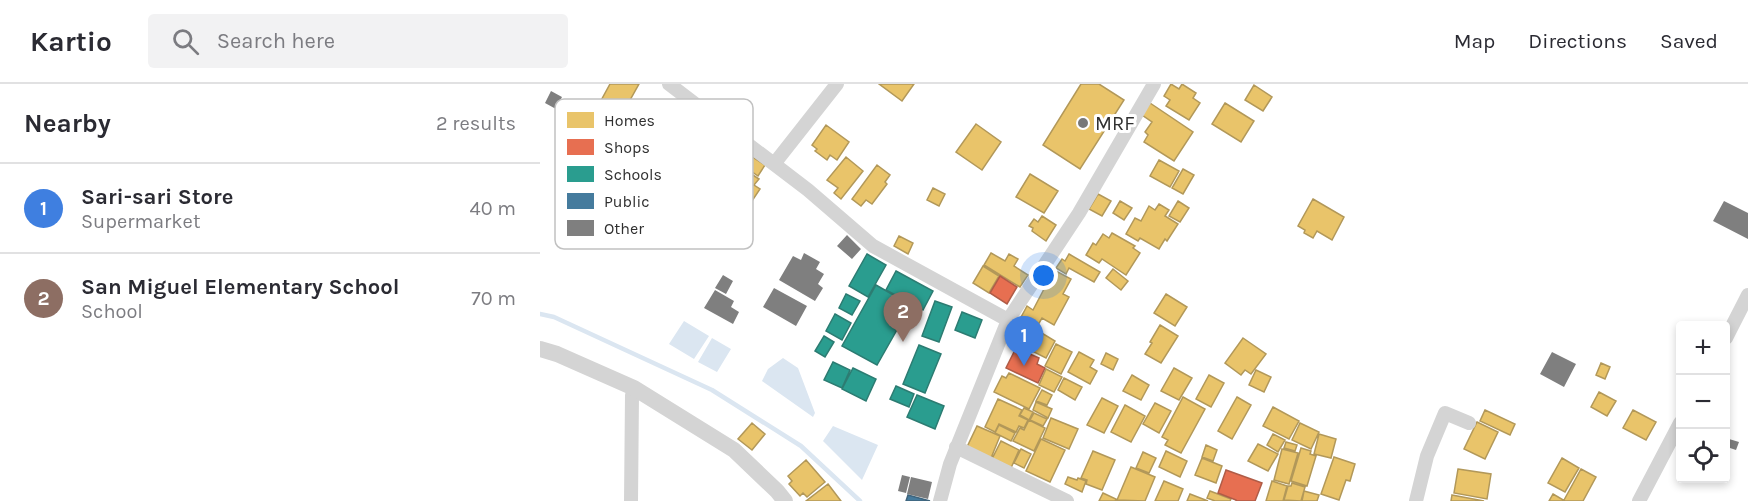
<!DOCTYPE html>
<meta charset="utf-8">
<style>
body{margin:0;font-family:Karla,sans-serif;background:#f2f2f3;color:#2b2b33}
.controls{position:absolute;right:18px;bottom:18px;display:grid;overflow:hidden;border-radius:6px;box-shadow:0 3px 9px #0003}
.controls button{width:54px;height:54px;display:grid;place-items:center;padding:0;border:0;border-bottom:2px solid #e1e1e2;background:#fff;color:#2b2b33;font:30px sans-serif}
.you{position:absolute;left:504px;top:192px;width:21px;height:21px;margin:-15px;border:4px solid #fff;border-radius:50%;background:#1a73e8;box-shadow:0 0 0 9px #1a73e833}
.badge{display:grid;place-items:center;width:39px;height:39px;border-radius:50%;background:#787878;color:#fff;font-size:20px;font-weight:700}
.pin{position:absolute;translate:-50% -50px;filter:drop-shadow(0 2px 3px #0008)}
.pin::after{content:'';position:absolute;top:32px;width:21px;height:18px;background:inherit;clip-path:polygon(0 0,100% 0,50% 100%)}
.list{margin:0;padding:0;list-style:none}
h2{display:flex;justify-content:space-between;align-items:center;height:78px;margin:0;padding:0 24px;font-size:26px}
h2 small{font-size:20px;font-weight:400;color:#7c7c81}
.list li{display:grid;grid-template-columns:39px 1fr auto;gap:18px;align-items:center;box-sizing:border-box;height:90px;padding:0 24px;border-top:2px solid #e1e1e2}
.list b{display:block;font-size:22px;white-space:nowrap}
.list p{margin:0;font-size:20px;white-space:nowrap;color:#7c7c81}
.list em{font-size:20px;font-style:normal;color:#7c7c81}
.icon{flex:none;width:33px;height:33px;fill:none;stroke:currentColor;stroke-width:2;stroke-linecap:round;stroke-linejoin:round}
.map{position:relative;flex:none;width:1208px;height:417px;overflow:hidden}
header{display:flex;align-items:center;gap:36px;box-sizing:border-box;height:84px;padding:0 30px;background:#fff;border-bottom:2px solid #e1e1e2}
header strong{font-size:28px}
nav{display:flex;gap:33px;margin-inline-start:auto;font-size:21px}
.search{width:420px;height:54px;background:#f2f2f3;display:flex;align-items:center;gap:15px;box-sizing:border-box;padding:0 21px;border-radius:6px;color:#7c7c81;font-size:22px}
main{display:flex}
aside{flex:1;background:#fff}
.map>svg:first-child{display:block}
.water{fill:#dbe6f1}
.homes{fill:#e9c46a;stroke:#b29859;stroke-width:1.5}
.shops{fill:#e76f51;stroke:#b05c47;stroke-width:1.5}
.schools{fill:#2a9d8f;stroke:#2c7c72;stroke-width:1.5}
.public{fill:#457b9d;stroke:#3f647c;stroke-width:1.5}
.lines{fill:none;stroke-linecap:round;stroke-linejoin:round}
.stream{stroke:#dbe6f1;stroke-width:4.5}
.building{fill:#7f7f7f}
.minor{stroke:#d4d4d4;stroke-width:14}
.tertiary{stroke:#d4d4d4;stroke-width:16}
.poi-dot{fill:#787878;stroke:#fff;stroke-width:2}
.labels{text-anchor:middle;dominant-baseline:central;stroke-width:6;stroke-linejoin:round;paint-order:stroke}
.poi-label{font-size:20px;fill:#303030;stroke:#fff;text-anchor:start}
.key{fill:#fff;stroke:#c1c1c1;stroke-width:1.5}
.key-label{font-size:16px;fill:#303030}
</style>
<header>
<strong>Kartio</strong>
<div class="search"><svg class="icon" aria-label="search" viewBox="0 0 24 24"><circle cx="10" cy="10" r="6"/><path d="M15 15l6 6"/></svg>Search here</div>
<nav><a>Map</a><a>Directions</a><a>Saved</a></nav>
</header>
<main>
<aside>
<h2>Nearby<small>2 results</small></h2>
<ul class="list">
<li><span class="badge" style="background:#3f7fe0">1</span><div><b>Sari-sari Store</b><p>Supermarket</p></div><em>40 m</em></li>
<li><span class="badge" style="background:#8d6e63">2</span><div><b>San Miguel Elementary School</b><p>School</p></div><em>70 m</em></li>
</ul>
</aside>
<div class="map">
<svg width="1208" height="417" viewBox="0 0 1208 417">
<rect width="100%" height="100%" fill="#fff"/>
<!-- water -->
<path class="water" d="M144 237 169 252 154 275 129 260Z
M172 254 191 265 177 288 158 278Z
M243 274 258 284 275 329 273 333 222 297 228 285Z
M293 342 338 361 322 396 283 357Z"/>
<!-- homes -->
<path class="homes" d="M70 0H99L80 34 58 22Z
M339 0H374L362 17Z
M541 0H559L584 16 540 85 503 61Z
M631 0 639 5 642 0 656 9 653 14 660 19 649 36 626 22 630 16 624 12Z
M714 1 732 13 723 27 705 16Z
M610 19 653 48 634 77 604 58 608 51 605 48 612 38 602 31Z
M685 19 714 37 701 58 672 40Z
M436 40 461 58 442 86 416 68Z
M286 41 309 58 297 76 290 71 287 76 275 67 277 65 272 61Z
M208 70 225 81 218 92 201 80Z
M306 73 323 87 301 115 294 109 298 104 287 96Z
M619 76 639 87 630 103 610 92Z
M337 81 350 91 345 98 347 100 332 120 326 116 321 122 312 115Z
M202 84 219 95 214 101 220 105 208 123 186 108Z
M643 85 654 91 643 110 632 104Z
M490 90 518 107 504 129 476 113Z
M393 104 405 110 399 122 387 116Z
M558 110 571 117 562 132 549 125Z
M773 115 804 133 792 156 777 147 773 154 764 149 765 146 758 142Z
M580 117 592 124 584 136 573 129Z
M638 117 649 124 640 138 629 132Z
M619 120 629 126 625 132 638 140 627 157 625 155 619 165 600 154 598 157 586 150 595 134 601 137 609 122 615 126Z
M502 132 516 141 506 157 492 147 493 144 489 142 494 135 498 138Z
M572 149 595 162 593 164 600 169 586 191 562 175 559 179 546 171 553 159 556 161 563 150 569 154Z
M359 152 373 159 368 170 354 162Z
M451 169 465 177 469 170 478 175 474 182 488 191 480 203 444 181Z
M529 170 560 188 554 198 529 184 526 190 516 184 522 175 525 177Z
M443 182 459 192 449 209 433 199Z
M573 185 588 197 581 206 566 194Z
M514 186 531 195 523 210 529 213 514 241 502 234 495 246 479 237 487 222 493 226Z
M626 210 647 223 635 242 614 229Z
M620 241 638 252 621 279 605 270 612 259 610 258Z
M500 248 515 257 506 274 490 266Z
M703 254 726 270 711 290 705 286 701 291 685 279Z
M516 260 532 268 521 290 505 282Z
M539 268 554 276 550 283 557 287 550 300 528 288Z
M566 269 578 275 573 286 561 280Z
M1061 279 1070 283 1065 295 1056 291Z
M634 284 652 294 639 316 621 307Z
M506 285 522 293 514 308 499 301Z
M716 286 731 293 724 308 709 301Z
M469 289 500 304 489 325 454 308 462 292 466 294Z
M592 291 609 301 601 316 583 307Z
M669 291 684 299 671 323 656 315Z
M524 294 542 303 535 316 518 306Z
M502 306 512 311 507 321 496 317Z
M1059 308 1076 317 1067 332 1051 323Z
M643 313 665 325 641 369 625 361 628 356 622 353Z
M697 313 711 321 692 355 678 347Z
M562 314 578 322 564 349 547 341Z
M458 315 482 326 479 332 488 336 484 344 479 342 476 348 459 340 455 348 445 343Z
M496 318 512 325 508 334 493 326Z
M615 319 631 327 619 349 603 340Z
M585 321 605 332 591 358 571 348Z
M733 323 759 337 749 355 723 342Z
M484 324 493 328 489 336 480 331Z
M945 326 975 340 970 351 940 337Z
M1093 326 1116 338 1106 356 1083 344Z
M494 329 507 335 503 342 490 336Z
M511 334 538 345 529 365 503 354Z
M489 336 505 344 494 367 473 357 480 344 484 346Z
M937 338 958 348 945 375 924 365Z
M212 339 225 350 212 366 198 355Z
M760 339 779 348 771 365 752 356Z
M459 341 475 349 471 357 455 349Z
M437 342 460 352 451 374 427 363Z
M733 350 745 356 738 368 727 361Z
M779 350 796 355 791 374 774 370Z
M501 355 525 366 510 398 486 387Z
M461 357 479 366 471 384 452 375Z
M746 358 757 361 755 367 744 364Z
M718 360 738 370 728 387 708 377Z
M666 361 677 366 673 377 662 373Z
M761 364 771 367 770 370 776 372 767 402 751 397Z
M481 365 491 370 484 384 474 379Z
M742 365 758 369 749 400 734 396Z
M553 367 575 376 562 406 546 400 547 396 541 394Z
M626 367 647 377 640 393 619 383Z
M603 368 616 374 609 389 596 384Z
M794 373 815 380 810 397 806 396 799 416 781 410Z
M662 374 682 382 676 399 655 391Z
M1022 374 1039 384 1025 408 1008 399Z
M266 376 285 398 267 413 263 409 260 412 249 400 252 397 248 392Z
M591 383 615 393 605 417 577 416Z
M918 385 951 390 947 415 914 409Z
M1041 385 1056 393 1043 417H1025L1024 416Z
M528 393 537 396 538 394 546 397 542 408 525 400Z
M624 397 643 405 638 417H615Z
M732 397 747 402 743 417H726Z
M752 399 765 403 761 417 744 416 748 402H751Z
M288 400 301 417H266Z
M670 407 691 415 690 417H675L667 414Z
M764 407 779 411 777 417H762Z
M563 409 576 415 575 417H559Z
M650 410 668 417H647Z
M1013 410 1025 417H1009Z
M912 411 944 417H911Z"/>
<!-- shops -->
<path class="shops" d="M460 192 477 203 467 220 450 209Z
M476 264 499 274 497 280 505 284 498 299 466 284Z
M686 386 722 399 715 417H696V416L678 409Z"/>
<!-- schools -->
<path class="schools" d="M327 170 346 181 328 213 309 202Z
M356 187 393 207 383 226 346 206Z
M336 201 371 221 337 281 302 262Z
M306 210 320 217 312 231 299 224Z
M395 217 412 223 399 258 382 252Z
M422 228 442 236 435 254 415 246Z
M295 230 311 239 302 256 286 247Z
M284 252 294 258 285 273 275 267Z
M379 261 401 270 385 309 363 300Z
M293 278 310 286 302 304 284 296Z
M313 284 336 295 326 317 302 305Z
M356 302 374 310 369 323 350 315Z
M377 311 404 322 395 345 367 333Z"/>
<!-- public -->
<path class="public" d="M368 411 390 417H366Z"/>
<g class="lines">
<!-- stream -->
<path class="stream" d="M0 230 14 233 172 306 261 362 320 417"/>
</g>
<!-- building -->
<path class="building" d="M11 7 22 13 16 25 5 19Z
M1184 117 1208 129V155L1173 137Z
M307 151 321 165 312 175 297 162Z
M264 169 280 178 276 185 284 190 278 200 283 204 275 217 239 196 253 172 261 176Z
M183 191 193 197 186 210 175 204Z
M234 204 267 222 256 242 223 223Z
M175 206 194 217 191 223 199 228 193 240 164 224Z
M1012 268 1036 280 1024 303 1000 290Z
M1189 355 1199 358 1196 366 1187 363Z
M362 391 370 393 366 409 358 407Z
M371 393 392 398 388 415 367 410Z"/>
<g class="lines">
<!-- minor -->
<path class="minor" d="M129 0 268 106 333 162 468 236 410 380 400 417
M234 80 297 0
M468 236 539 129 614 0
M1186 254 1208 211
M416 363 527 417
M91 417 92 311
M876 417 887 372 905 329 929 339
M1099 417 1140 339"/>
<!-- tertiary -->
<path class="tertiary" d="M0 265 17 270 94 304 194 366 237 407 245 417"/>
</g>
<!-- markers -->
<circle class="poi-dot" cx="543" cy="39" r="6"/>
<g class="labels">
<!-- poi labels -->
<g class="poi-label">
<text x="555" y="39">MRF</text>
</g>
</g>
<!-- legend -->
<rect x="15" y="15" width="198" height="150" rx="9" class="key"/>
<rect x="27" y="28" width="27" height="16" fill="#e9c46a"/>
<rect x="27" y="55" width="27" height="16" fill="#e76f51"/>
<rect x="27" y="82" width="27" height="16" fill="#2a9d8f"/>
<rect x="27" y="109" width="27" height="16" fill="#457b9d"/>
<rect x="27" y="136" width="27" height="16" fill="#7f7f7f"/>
<g class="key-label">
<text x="64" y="42">Homes</text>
<text x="64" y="69">Shops</text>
<text x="64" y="96">Schools</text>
<text x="64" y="123">Public</text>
<text x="64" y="150">Other</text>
</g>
</svg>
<div class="controls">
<button>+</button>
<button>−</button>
<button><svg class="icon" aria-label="locate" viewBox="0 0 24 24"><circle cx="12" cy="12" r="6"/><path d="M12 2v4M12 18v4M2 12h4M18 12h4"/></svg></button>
</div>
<div class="you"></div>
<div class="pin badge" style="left:484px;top:282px;background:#3f7fe0">1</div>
<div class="pin badge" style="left:363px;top:258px;background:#8d6e63">2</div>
</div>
</main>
